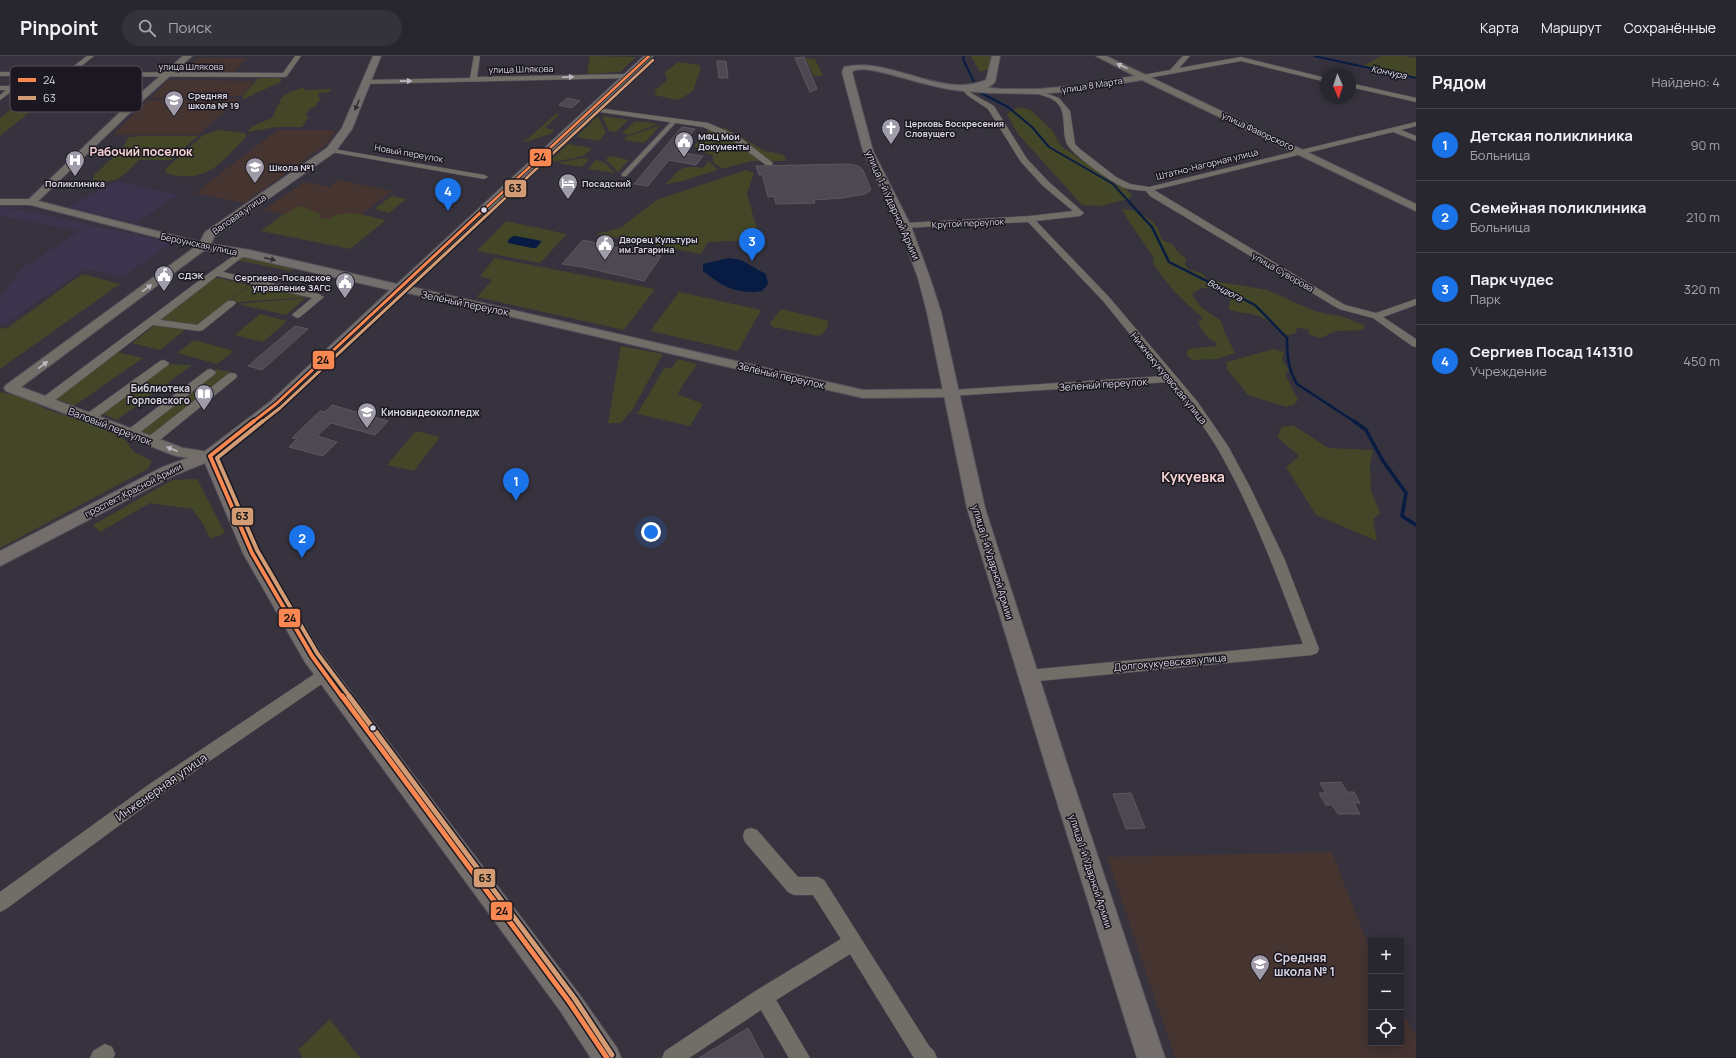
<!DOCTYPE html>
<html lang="ru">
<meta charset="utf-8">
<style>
body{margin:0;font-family:Manrope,sans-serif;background:#34323a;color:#f1f3f6}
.controls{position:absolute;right:12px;bottom:12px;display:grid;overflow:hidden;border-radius:0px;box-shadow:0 2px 10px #0003}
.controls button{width:36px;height:36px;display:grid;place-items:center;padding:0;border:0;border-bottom:1px solid #44434a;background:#28262e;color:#f1f3f6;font:20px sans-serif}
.compass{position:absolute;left:1320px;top:12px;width:36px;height:36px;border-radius:50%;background:#28262e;box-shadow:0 2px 10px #0003;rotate:177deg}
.you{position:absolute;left:651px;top:476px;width:14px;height:14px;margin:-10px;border:3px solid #fff;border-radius:50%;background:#1a73e8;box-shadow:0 0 0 6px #1a73e833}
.badge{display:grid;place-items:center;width:26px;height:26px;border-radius:50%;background:#1a73e8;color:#fff;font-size:13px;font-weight:700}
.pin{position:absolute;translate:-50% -33px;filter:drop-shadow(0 1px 2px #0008)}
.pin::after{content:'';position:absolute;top:21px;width:14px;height:12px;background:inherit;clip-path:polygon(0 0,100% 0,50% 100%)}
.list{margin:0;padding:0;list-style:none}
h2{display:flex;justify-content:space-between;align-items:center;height:52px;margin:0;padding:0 16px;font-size:17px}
h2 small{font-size:13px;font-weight:400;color:#a5a5aa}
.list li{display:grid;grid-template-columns:26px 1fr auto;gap:12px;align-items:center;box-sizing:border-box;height:72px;padding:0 16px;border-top:1px solid #44434a}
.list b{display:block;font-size:15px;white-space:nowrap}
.list p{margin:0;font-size:13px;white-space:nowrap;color:#a5a5aa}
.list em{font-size:13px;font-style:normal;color:#a5a5aa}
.icon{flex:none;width:22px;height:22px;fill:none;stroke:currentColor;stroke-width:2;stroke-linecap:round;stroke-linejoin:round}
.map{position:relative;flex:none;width:1416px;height:1002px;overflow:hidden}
header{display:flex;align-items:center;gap:24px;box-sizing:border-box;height:56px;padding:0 20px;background:#28262e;border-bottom:1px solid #44434a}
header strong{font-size:19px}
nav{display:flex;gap:22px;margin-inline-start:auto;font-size:14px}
.search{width:280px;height:36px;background:#34323a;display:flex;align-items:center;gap:10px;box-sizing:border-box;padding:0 14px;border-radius:22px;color:#a5a5aa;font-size:15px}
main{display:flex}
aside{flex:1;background:#28262e}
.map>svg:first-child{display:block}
.built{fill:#3c334d}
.education{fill:#463431}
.green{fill:#444628}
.water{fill:#081c43}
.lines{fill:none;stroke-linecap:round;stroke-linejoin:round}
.stream-far2{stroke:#081c43;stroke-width:2}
.stream-far1{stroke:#081c43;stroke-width:2.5}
.stream{stroke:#081c43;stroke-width:3.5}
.building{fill:#4e4852;stroke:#5e5761}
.pedestrian-casing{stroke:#54505b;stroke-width:2}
.minor-casing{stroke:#54505b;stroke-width:1}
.tertiary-casing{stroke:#54505b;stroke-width:2}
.secondary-casing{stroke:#54505b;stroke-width:2}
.pedestrian{fill:#716d67;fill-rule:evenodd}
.minor{fill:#716d67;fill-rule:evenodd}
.tertiary{fill:#716d67;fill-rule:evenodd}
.secondary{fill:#736e6b;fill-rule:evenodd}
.bus-1-far3-casing{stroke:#1b1821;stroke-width:4}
.bus-1-far2-casing{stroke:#1b1821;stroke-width:5.5}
.bus-1-far1-casing{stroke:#1b1821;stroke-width:7}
.bus-1-casing{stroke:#1b1821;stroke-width:8}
.bus-2-far3-casing{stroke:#1b1821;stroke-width:4}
.bus-2-far2-casing{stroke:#1b1821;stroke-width:5.5}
.bus-2-far1-casing{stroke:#1b1821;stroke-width:7}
.bus-2-casing{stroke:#1b1821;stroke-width:8}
.bus-1-far3{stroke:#f88751;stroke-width:2.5}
.bus-1-far2{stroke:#f88751;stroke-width:3}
.bus-1-far1{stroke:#f88751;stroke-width:4}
.bus-1{stroke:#f88751;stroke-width:5}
.bus-2-far3{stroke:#d39c74;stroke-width:2.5}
.bus-2-far2{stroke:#d39c74;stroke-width:3}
.bus-2-far1{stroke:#d39c74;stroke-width:4}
.bus-2{stroke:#d39c74;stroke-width:5}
.oneway{fill:#bebac3}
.oneway2{fill:#312e34}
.bus-dot{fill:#d8d4e2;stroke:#1b1821;stroke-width:1.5}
.labels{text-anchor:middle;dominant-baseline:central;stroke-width:3;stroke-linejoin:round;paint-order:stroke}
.far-street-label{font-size:9px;fill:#d8d4e2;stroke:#1b1821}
.far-water-label{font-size:9px;font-style:italic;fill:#dae3f2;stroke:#1b1821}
.far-poi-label{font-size:9px;font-weight:bold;fill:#d8d4e2;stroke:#1b1821;text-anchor:start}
.street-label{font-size:10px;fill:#d8d4e2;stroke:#1b1821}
.poi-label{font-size:10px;font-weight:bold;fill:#d8d4e2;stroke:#1b1821;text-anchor:end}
.far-district-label{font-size:12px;font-weight:bold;fill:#f8d5d4;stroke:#1b1821}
.near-street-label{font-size:12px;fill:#d8d4e2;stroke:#1b1821}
.near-poi-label{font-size:12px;font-weight:bold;fill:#d8d4e2;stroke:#1b1821;text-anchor:start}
.district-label{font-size:14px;font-weight:bold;fill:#f8d5d4;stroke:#1b1821}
.key{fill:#1b1821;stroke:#54505b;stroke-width:1}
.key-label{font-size:11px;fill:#d8d4e2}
.line-badge{stroke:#1b1821;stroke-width:1.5}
.pale-badge-label{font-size:11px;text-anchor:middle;font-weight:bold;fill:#111}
</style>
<header>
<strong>Pinpoint</strong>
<div class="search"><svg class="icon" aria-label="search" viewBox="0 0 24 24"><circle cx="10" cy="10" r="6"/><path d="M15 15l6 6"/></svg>Поиск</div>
<nav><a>Карта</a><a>Маршрут</a><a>Сохранённые</a></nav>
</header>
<main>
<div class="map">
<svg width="1416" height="1002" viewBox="0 0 1416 1002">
<rect width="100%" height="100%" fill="#36323e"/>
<!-- built -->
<path class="built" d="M116 125 179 139 136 167 67 151Z
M0 151 28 155 172 187 123 221 85 213 4 269 0 268V241L21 213 79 175 0 160Z"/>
<!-- education -->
<path class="education" d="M198 2H247L234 16H181Z
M168 24 254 25 242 40 151 42Z
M239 43 198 79H113L147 44Z
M277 74H335L330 86 244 147 195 137Z
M339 124 392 135 344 172 263 154 304 126 329 131Z
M1332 796 1371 896V987H1401V954L1416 980V1002H1175L1107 801Z"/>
<!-- green -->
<path class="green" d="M590 0 636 1 620 16 587 18Z
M971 0H991L992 6 988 13 980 16Z
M1381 0H1403L1416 2V21L1363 10Z
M805 2 815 3 823 20H814Z
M678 6 700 9V15L693 35 679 44 653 39 657 36 654 35 667 24 665 16Z
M258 22H281V26L243 43V40Z
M48 24 68 25 0 80V62Z
M303 32 307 34 331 33 330 36 319 37 318 41 321 42 315 51 311 52 305 59 309 60 302 71H278L247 76 253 70 272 62 278 49 281 48 279 46C283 37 294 34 303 32Z
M1018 51 1031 54 1052 74 1061 90 1110 123 1125 132 1132 139 1129 143 1100 150 1082 149 1018 78 1007 58Z
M556 58 559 59 545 72 555 74 550 78 523 87Z
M598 60 606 77 599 85 576 81Z
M602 60 628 64 616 76 609 75Z
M635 65 658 68 629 79 622 77Z
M661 69 644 87 624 84 626 81Z
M712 70 727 73 765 95 784 99 786 105H751L722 113 713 106V99L700 96 694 90Z
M219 74 245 77 246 81C220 107 207 129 166 117L165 113 203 79Z
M143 80H198L171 104H139C122 121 118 129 92 124L95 118 120 95 129 81Z
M568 88 592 92 584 100 553 106 546 113 542 112Z
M609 100 629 104 618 116 606 104Z
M582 102 589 103 582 111 557 107Z
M596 104 604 106 615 117 588 113Z
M709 105 718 114 683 125 666 128C681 112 680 109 703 112Z
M746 114 754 117 747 138 760 184 708 186 701 198 596 178 620 172 657 144Z
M392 140 406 143 389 157 374 153Z
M300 150 321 158 319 162 329 163C343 151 370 161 386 164L350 193 261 175 282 159Z
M1122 153C1133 153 1146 159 1154 167 1158 171 1160 178 1162 184L1172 188 1177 195 1186 203 1185 208 1189 214 1202 217 1208 224 1267 234 1314 255 1344 261 1364 269 1365 272C1356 277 1347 273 1337 275 1323 278 1327 285 1310 279L1308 273 1297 272 1296 277C1280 285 1274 266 1261 261 1252 257 1239 257 1229 254V247L1233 241 1228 235C1216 233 1200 228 1192 239L1201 251 1221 265 1224 275 1235 297 1217 303 1192 304 1187 299 1188 293 1216 290 1217 287C1205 281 1204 278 1198 266L1203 262C1184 246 1166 228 1153 207L1154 202C1149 194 1123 158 1122 153Z
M506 165 567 178 540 207 477 195Z
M242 199 295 211 290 215 237 204Z
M495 202 655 233 624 274 477 241 492 224 480 220Z
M82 218 120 228 0 313V271L6 273Z
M214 221 249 229 197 270 156 265Z
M250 229 308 241 227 247Z
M679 236 761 254 738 295 650 275Z
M306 242 286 259 237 248Z
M781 253 826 264 828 265C829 270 824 278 819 280L773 271 770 267Z
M260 258 287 265 263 286 235 279Z
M156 268 187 272 160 294 132 287Z
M194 284 234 295 217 308 177 297Z
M621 290 663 298 631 356 629 357 621 367H608Z
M1274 293 1284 296 1282 304 1289 314 1285 318 1298 344 1293 349 1286 351 1248 339 1227 313V306Z
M117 296 143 302 74 350 54 342Z
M678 303 697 308 677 338 703 348 690 370 637 358 665 311 671 313Z
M167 308 192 309 117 364 100 357Z
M217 313 233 317 152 381 138 377Z
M0 336 23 341 46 353 109 374 126 385 134 396 152 405 148 413 0 492Z
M1293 369 1328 392 1373 394 1370 409 1371 435 1380 457 1373 463 1377 485 1316 459 1286 411 1299 400 1277 381 1282 371Z
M416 375 440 381 414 415 387 409Z
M197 423 225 477 210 483 203 468 192 453 150 447 100 476 93 469 172 424Z
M330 963 360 1002H303L298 994Z"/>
<!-- water -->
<path class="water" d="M513 180H516L542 185 536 192H532L508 187V184Z
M729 202 741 204 766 218 768 228 762 235C738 239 721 230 703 215V208Z"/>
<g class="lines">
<!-- stream-far2 -->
<path class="stream-far2" d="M964 0 963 3 976 30
M1314 0 1416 22
M979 36 1008 51 1032 71 1049 91 1113 128 1140 158"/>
<!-- stream-far1 -->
<path class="stream-far1" d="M1139 157 1152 171 1169 206 1255 249 1287 282C1287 299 1288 313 1297 328L1355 366"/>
<!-- stream -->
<path class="stream" d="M1354 365 1366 374 1383 405 1406 437 1402 460 1416 469"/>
</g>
<!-- building -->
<path class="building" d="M804 1 817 33 810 36 795 2Z
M717 5H726L728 22H719Z
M567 42 580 45 571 52 559 49Z
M682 71 695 73 676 96 703 100 696 109 669 104 648 130 634 128Z
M849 108 858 110 863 114 871 134 865 138 842 142 814 144 815 147 776 148 774 140 768 141 762 118 759 119 756 110Z
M583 184 637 196 638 195 661 200 644 225 583 211 562 208Z
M295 270 308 273 262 314 248 310Z
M332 349 388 365 375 379 331 367 317 380 337 386 323 400 289 391 297 383 292 382 320 355 325 356Z
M1341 726 1347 736H1354L1360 747H1354L1360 758H1338L1332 749H1326L1319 737H1326L1320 727Z
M1131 737 1145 772 1126 773 1113 738Z
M748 972 764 1002H699Z"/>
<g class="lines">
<!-- pedestrian casing -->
<g class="pedestrian-casing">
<path id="pedestrian" d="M674 63 676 64V66L626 120H622V118Z"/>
</g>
<!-- minor casing -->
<g class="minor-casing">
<path id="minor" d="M87 0H94L74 16 283 17 295 0H301L287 20 285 21 0 20V16H66Z
M474 0H480L477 21 628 18 631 20 628 22 367 28 364 26 367 24 470 22Z
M1183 0H1190L1179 12 1241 1 1326 22V26L1241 5 1143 23 1140 21 1143 19 1170 14Z
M1350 27 1416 42V46L1350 31Z
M0 30H13L16 32 0 44V39L6 34H0Z
M962 31H966L971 37 994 50 1027 103 1049 126 1084 157 1080 160 1036 165 1109 241 1197 345 1228 390 1250 431 1284 502 1319 593 1317 597 1312 599 1028 626 1023 624 1021 620 1023 616 1028 614 1303 588C1278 523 1254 456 1219 395 1205 371 1187 348 1169 326L951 340 946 337 951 334 1164 320 1103 245 1028 166 902 172 901 170 902 168 905 167 1030 160 1073 155 1043 130 1021 106 988 53 967 39 961 32Z
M1037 34 1059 42 1070 55 1075 88 1080 93 1116 121 1130 128 1149 131 1416 66V70L1401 74 1416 80V85L1393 76 1154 134 1345 249 1376 257 1416 243V249L1383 261 1416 283V291L1412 290 1373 262 1339 253 1150 140 1146 135C1140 134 1132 134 1125 132 1114 128 1071 98 1067 88 1061 74 1068 55 1055 45 1050 41 1040 39 1035 37V35Z
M590 51 708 67 738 80 773 107 772 109H766L732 84 703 71 593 55H590Z
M328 92 484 119 488 121 484 123 331 96 327 94Z
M0 143H31L35 146 31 149H0Z
M242 194 247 197 245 199 223 216 319 238 324 241 300 261 297 262 292 259 294 257 312 242 217 220 160 264 197 269 228 245H234L236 247 234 249 203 274 199 275 153 269 50 348H42L41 345 42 342 212 215Z
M164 304 169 307 168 309 93 365H85L83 362 85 359 160 305Z
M211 313 216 316 215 318 134 381H126L124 378 126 375 207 314Z
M232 317 236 318 237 320 236 322 155 388H147L145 385 147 382 228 318Z
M324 613 329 615 331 619 329 623 163 737 6 853 0 856V836L151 727 319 615Z
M751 772 757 774 798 821H818L824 824 929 990 934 995 937 1002H914L850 898 776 944 810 1002H789L761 954 689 1002H662L665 995 757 934 841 883 813 839H794L788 836 745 786 743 780 745 774Z
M105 988 112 991 115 998 113 1002H90L93 995Z"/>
</g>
<!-- tertiary casing -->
<g class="tertiary-casing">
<path id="tertiary" d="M183 0H192L141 46 38 145 208 188 210 190 21 331 183 392 215 397 217 400 215 403 210 405 176 400 6 335 4 332 6 329 195 191 27 148 26 146 135 42Z
M1096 0H1106L1416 148V155L1142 24 1073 35 1038 38 989 37 964 35 960 32 964 29 1001 33H1038L1073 30 1135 20Z
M399 228 863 334 951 333 956 334 958 337 956 340 951 341 863 342 395 234 393 232 395 230Z"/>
</g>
<!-- secondary casing -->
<g class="secondary-casing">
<path id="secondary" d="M373 0H381L352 73 335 96 214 181 211 188 250 194 397 228 644 0H653L281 351 219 402 260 495 319 594 579 938 617 992 621 1002H591L561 956 305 606 243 497 205 407 175 419 0 510V495L163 411 204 396 271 345 390 234 250 202 204 194 200 193 198 190 205 176 327 92 342 72Z
M992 0H1000L995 26C968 56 870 1 852 16L873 95 911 170 930 222 941 256 985 452 1069 714 1165 1002H1137L1047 714 967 452 927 256 918 222 899 170 863 95 842 16 844 11C890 0 941 43 986 24Z"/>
</g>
<!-- pedestrian -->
<use href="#pedestrian" class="pedestrian"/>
<!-- minor -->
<use href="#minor" class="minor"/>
<!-- tertiary -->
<use href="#tertiary" class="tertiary"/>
<!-- secondary -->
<use href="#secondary" class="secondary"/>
<!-- bus-1-far3 casing -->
<g class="bus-1-far3-casing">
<path id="bus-1-far3" d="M479 158 649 0"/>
</g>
<!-- bus-1-far2 casing -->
<g class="bus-1-far2-casing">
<path id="bus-1-far2" d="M253 366 276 348 480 157"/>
</g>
<!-- bus-1-far1 casing -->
<g class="bus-1-far1-casing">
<path id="bus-1-far1" d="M210 400 252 497 312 600 342 641
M210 400 254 365"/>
</g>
<!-- bus-1 casing -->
<g class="bus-1-casing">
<path id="bus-1" d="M342 640 570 947 607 1002"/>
</g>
<!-- bus-2-far3 casing -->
<g class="bus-2-far3-casing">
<path id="bus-2-far3" d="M488 158 653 4"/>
</g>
<!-- bus-2-far2 casing -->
<g class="bus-2-far2-casing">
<path id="bus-2-far2" d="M262 366 280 352 489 157"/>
</g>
<!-- bus-2-far1 casing -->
<g class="bus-2-far1-casing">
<path id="bus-2-far1" d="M263 365 217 402 257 494 317 597 350 641"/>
</g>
<!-- bus-2 casing -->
<g class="bus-2-casing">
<path id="bus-2" d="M349 640 575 943 612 999"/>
</g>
<!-- bus-1-far3 -->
<use href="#bus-1-far3" class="bus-1-far3"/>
<!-- bus-1-far2 -->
<use href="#bus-1-far2" class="bus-1-far2"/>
<!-- bus-1-far1 -->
<use href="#bus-1-far1" class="bus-1-far1"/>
<!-- bus-1 -->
<use href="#bus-1" class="bus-1"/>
<!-- bus-2-far3 -->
<use href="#bus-2-far3" class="bus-2-far3"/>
<!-- bus-2-far2 -->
<use href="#bus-2-far2" class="bus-2-far2"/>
<!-- bus-2-far1 -->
<use href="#bus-2-far1" class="bus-2-far1"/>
<!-- bus-2 -->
<use href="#bus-2" class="bus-2"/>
</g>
<!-- one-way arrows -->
<defs><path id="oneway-solid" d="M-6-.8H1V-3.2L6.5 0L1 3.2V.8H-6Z"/></defs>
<g class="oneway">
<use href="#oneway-solid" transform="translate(1122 10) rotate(-154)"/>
<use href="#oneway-solid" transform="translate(568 21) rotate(-2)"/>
<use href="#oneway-solid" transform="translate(406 25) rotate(-1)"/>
<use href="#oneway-solid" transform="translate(147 232) rotate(-36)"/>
<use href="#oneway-solid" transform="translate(43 309) rotate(-37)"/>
<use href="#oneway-solid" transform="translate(172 393) rotate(-159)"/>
</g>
<g class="oneway2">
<use href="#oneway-solid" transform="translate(357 49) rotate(112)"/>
<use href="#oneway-solid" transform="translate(270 203) rotate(13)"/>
</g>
<!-- icons -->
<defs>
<g id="school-pin" transform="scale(1)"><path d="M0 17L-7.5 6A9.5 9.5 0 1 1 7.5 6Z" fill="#9f9ba9" stroke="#1b1821"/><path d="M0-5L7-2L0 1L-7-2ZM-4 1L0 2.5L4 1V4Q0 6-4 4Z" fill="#fff"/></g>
<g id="church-pin" transform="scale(1)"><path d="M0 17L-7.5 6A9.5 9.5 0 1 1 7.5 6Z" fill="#9f9ba9" stroke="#1b1821"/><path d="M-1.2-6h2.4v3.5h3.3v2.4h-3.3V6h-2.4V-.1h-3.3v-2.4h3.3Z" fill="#fff"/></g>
<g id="civic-pin" transform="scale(1)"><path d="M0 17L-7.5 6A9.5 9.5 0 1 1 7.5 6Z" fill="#9f9ba9" stroke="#1b1821"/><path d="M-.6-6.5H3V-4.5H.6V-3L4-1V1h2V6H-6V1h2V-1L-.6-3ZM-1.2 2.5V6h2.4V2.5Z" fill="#fff"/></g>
<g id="hospital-pin" transform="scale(1)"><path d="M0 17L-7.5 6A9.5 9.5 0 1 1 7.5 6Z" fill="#9f9ba9" stroke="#1b1821"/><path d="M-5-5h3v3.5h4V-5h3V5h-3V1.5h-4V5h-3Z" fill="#fff"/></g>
<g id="hotel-pin" transform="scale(1)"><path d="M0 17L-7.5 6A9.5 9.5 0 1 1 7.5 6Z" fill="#9f9ba9" stroke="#1b1821"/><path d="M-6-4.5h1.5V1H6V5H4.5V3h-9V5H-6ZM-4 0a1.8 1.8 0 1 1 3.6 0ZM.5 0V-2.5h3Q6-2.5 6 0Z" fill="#fff"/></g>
<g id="library-pin" transform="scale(1)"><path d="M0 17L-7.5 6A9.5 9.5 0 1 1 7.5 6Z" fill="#9f9ba9" stroke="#1b1821"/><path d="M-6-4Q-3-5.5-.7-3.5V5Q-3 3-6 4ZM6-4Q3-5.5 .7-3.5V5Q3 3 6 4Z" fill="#fff"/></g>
<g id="university-pin" transform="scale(1)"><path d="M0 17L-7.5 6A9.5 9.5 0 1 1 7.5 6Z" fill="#9f9ba9" stroke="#1b1821"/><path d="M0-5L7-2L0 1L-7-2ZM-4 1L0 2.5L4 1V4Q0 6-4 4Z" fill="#fff"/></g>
</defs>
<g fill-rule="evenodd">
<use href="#school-pin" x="174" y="44"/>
<use href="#church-pin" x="891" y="72"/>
<use href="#civic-pin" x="684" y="85"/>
<use href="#hospital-pin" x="75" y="104"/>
<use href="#school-pin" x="255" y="111"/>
<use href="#hotel-pin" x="568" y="127"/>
<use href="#civic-pin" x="605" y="188"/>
<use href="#civic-pin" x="164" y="219"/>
<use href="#civic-pin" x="345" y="226"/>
<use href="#library-pin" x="204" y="338"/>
<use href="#university-pin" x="367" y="356"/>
<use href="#school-pin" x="1260" y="908"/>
</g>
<!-- markers -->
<g class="bus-dot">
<circle cx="484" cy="154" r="3.5"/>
<circle cx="373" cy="672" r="3.5"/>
</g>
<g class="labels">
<!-- far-street labels -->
<g class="far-street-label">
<text x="191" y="10">улица Шлякова</text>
<text transform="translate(521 13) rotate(-1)">улица Шлякова</text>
<text transform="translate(1092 29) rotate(-9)">улица 8 Марта</text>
<text transform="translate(1258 75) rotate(25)">улица Фаворского</text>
<text transform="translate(409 97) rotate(10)">Новый переулок</text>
<text transform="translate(1207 108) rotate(-14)">Штатно-Нагорная улица</text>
<text transform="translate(239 158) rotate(-35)">Валовая улица</text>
<text transform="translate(968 167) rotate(-3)">Крутой переулок</text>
<text transform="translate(199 188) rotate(12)">Бероунская улица</text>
<text transform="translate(1283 216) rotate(30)">улица Суворова</text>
<text transform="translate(133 434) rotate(-27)">проспект Красной Армии</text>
</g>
<!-- far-water labels -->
<g class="far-water-label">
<text transform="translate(1389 16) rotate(12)">Кончура</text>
<text transform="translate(1225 234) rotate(27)">Вондюга</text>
</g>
<!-- far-poi labels -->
<g class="far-poi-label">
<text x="188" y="39">Средняя<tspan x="188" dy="10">школа № 19</tspan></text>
<text x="905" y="67">Церковь Воскресения<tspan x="905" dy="10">Словущего</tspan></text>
<text x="698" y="80">МФЦ Мои<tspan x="698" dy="10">Документы</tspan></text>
<text x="269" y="111">Школа №1</text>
<text x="75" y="127" text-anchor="middle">Поликлиника</text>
<text x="582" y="127">Посадский</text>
<text x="619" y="183">Дворец Культуры<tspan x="619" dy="10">им.Гагарина</tspan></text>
<text x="178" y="219">СДЭК</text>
<text x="331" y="221" text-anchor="end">Сергиево-Посадское<tspan x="331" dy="10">управление ЗАГС</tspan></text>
</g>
<!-- street labels -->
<g class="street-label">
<text transform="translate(893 149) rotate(66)">улица 1-й Ударной Армии</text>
<text transform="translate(465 247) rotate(12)">Зелёный переулок</text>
<text transform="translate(781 319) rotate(13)">Зелёный переулок</text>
<text transform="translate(1169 322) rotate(51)">Нижнекукуевская улица</text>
<text transform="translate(1103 328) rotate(-4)">Зелёный переулок</text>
<text transform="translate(110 370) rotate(21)">Валовый переулок</text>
<text transform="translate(993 506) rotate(73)">улица 1-й Ударной Армии</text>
<text transform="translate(1170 606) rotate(-5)">Долгокукуевская улица</text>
<text transform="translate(1091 815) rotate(72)">улица 1-й Ударной Армии</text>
</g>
<!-- poi labels -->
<g class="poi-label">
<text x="190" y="332">Библиотека<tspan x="190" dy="12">Горловского</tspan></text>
<text x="381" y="356" text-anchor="start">Киновидеоколледж</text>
</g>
<!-- far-district labels -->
<g class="far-district-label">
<text x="141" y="95">Рабочий поселок</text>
</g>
<!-- near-street labels -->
<g class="near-street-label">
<text transform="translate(161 731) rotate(-35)">Инженерная улица</text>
</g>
<!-- near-poi labels -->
<g class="near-poi-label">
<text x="1274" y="901">Средняя<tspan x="1274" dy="14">школа № 1</tspan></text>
</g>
<!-- district labels -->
<g class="district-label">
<text x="1193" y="420">Кукуевка</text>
</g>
</g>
<!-- legend -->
<rect x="10" y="10" width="132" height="46" rx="6" class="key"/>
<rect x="18" y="22" width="18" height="4" fill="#f88751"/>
<rect x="18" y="40" width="18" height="4" fill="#d39c74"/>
<g class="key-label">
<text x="43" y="28">24</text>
<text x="43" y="46">63</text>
</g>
<g class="line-badge">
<rect x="529" y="92" width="23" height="19" rx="4" fill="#f88751"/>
<rect x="504" y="123" width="23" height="19" rx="4" fill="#d39c74"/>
<rect x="312" y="294" width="23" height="20" rx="4" fill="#f88751"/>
<rect x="231" y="451" width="23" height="19" rx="4" fill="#d39c74"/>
<rect x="278" y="552" width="23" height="20" rx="4" fill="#f88751"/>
<rect x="473" y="812" width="23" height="20" rx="4" fill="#d39c74"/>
<rect x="490" y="845" width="23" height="20" rx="4" fill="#f88751"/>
</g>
<g class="pale-badge-label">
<text x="540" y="105">24</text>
<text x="515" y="136">63</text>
<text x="323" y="308">24</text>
<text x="242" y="464">63</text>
<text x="290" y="566">24</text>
<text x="485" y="826">63</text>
<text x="502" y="859">24</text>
</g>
</svg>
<div class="controls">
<button>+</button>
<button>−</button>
<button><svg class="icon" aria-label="locate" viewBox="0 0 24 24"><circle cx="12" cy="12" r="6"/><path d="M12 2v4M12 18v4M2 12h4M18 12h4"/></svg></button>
</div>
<svg class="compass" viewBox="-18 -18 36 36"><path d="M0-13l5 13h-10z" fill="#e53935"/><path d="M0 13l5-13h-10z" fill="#a5a5aa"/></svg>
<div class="you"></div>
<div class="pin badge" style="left:516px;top:445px">1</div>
<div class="pin badge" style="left:302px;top:502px">2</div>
<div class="pin badge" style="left:752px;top:205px">3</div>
<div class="pin badge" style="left:448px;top:155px">4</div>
</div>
<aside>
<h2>Рядом<small>Найдено: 4</small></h2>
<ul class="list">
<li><span class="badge">1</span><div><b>Детская поликлиника</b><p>Больница</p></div><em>90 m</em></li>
<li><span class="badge">2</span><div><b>Семейная поликлиника</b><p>Больница</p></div><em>210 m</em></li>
<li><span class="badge">3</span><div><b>Парк чудес</b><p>Парк</p></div><em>320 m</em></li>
<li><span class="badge">4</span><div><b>Сергиев Посад 141310</b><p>Учреждение</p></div><em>450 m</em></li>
</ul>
</aside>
</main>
